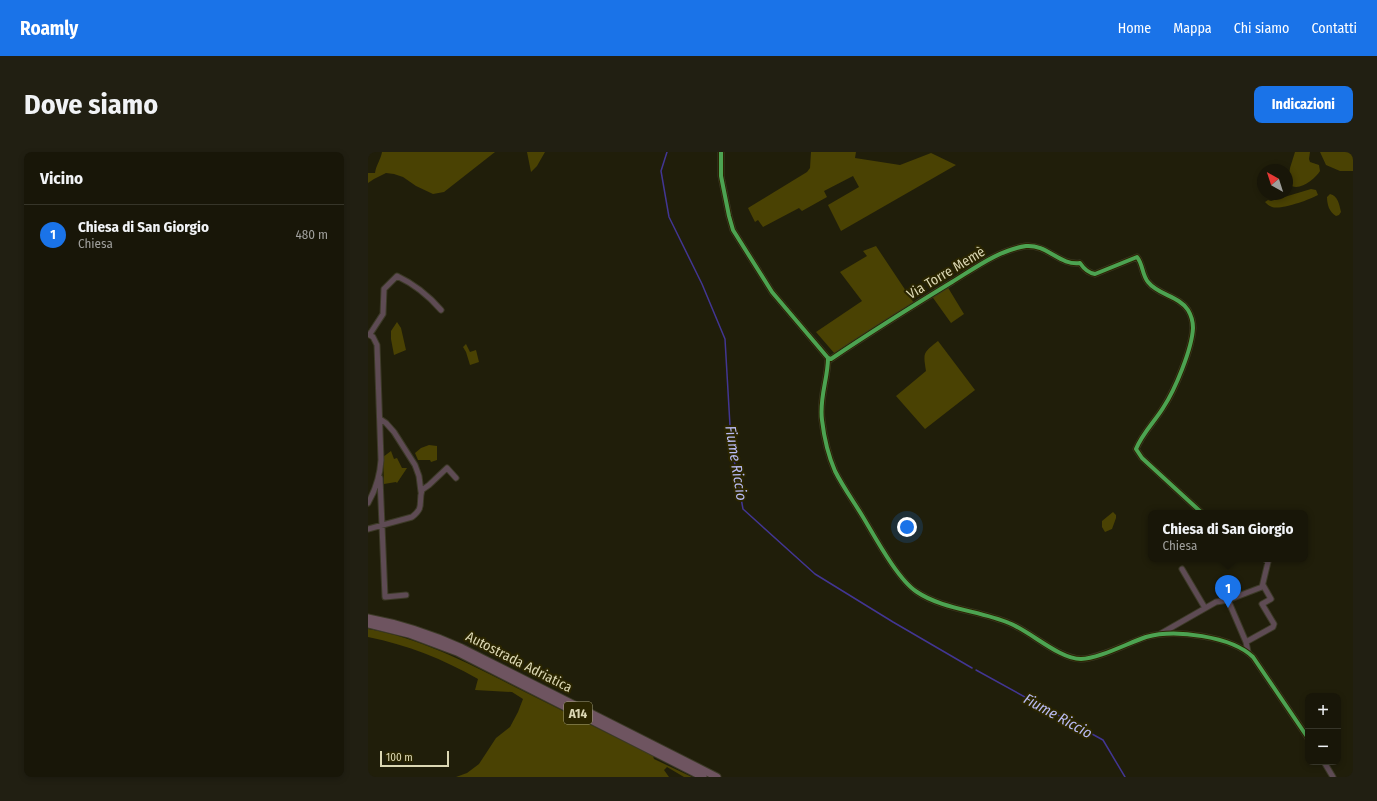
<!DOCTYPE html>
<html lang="it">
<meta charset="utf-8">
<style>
body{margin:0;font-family:"Fira Sans Condensed",sans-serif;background:#211f12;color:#f1f3f6}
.controls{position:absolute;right:12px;bottom:12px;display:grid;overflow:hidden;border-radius:8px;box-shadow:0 2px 6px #0003}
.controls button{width:36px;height:36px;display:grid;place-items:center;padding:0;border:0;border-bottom:1px solid #363529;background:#181608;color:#f1f3f6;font:20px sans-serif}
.compass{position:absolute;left:889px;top:12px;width:36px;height:36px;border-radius:50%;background:#181608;box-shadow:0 2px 6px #0003;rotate:321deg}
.scale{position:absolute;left:12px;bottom:10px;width:69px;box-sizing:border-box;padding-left:4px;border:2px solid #dbd7b3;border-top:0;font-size:11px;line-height:14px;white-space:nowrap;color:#dbd7b3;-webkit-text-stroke:3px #2a2500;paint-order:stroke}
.you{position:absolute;left:539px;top:375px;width:14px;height:14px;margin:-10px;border:3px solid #fff;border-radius:50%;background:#1a73e8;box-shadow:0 0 0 6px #1a73e833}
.badge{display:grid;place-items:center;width:26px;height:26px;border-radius:50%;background:#1a73e8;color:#fff;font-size:13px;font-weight:700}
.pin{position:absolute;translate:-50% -33px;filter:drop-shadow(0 1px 2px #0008)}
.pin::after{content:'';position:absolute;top:21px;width:14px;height:12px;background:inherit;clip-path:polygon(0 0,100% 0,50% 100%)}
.popup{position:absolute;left:780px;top:358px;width:160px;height:52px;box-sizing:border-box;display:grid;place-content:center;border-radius:8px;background:#181608;filter:drop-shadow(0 1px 3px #0005);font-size:13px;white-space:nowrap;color:#9f9f9c}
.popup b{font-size:15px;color:#f1f3f6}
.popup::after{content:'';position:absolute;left:50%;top:100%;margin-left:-8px;border:8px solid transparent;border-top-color:#181608}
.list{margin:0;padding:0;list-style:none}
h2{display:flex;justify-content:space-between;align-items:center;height:52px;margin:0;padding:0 16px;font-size:17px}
h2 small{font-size:13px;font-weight:400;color:#9f9f9c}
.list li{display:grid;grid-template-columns:26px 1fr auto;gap:12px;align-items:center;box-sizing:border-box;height:60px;padding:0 16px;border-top:1px solid #363529}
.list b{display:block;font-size:15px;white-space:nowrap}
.list p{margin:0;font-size:13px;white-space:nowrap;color:#9f9f9c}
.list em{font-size:13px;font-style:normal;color:#9f9f9c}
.map{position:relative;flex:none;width:985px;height:625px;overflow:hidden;border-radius:8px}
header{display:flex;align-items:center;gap:24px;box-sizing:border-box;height:56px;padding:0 20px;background:#1a73e8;color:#fff}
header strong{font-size:19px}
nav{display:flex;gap:22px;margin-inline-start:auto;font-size:14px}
.intro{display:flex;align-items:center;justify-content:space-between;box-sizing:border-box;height:96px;padding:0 24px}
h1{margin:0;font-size:28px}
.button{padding:10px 18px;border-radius:8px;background:#1a73e8;color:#fff;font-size:14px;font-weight:700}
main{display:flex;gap:24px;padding:0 24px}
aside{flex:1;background:#181608;border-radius:8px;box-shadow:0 2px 6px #0003}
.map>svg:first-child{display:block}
.green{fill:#4a4203}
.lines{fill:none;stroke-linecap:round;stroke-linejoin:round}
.stream{stroke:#423693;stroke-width:1.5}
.minor-casing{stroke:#3c3a27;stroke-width:7}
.highway-casing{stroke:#3c3a27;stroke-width:9}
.minor{stroke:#5e4b54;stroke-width:5}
.highway{stroke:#6e5460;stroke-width:7}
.cycleway-casing{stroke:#2a2500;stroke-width:6}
.cycleway{stroke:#4ca352;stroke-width:4}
.labels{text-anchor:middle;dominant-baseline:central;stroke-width:4;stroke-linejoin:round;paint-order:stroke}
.shield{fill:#2a2500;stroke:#a6a27d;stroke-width:1}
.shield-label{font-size:13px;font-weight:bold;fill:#dbd7b3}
.street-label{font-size:14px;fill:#dbd7b3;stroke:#2a2500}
.water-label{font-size:15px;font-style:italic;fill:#b9bbf2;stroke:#2a2500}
</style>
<header>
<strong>Roamly</strong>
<nav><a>Home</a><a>Mappa</a><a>Chi siamo</a><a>Contatti</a></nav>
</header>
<div class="intro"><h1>Dove siamo</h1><a class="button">Indicazioni</a></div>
<main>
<aside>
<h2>Vicino<small></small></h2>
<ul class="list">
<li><span class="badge">1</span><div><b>Chiesa di San Giorgio</b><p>Chiesa</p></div><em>480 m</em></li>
</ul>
</aside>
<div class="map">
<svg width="985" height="625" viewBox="0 0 985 625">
<rect width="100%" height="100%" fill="#201e0a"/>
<!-- green -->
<path class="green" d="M14 0H127L76 40 65 42 48 34 35 25 26 22 18 21 6 27 0 31V21H7C8 13 13 7 14 0Z
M159 0H177L169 14 163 20Z
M443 0H488L487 6 532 13 563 1 588 13 473 79 460 53 491 35 485 24 456 39 459 45 434 59 431 56 395 75 390 68 387 70 380 56 439 20 442 16Z
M927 0H942L941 7 942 10 951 13 952 19C947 27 929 42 920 31L922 16Z
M952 0H985V19H972L958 13Z
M943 37 948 38 950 43C941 48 913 58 904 55 901 54 899 52 897 50L900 48 903 49Z
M962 42C970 44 971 52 973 60L971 63 968 64C961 60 959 52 959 45Z
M508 94 546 151 467 202 448 180 494 149 472 120 499 104 495 99Z
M579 134 596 162 583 171 563 143Z
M29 170 33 176 38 198 26 203 23 187V179Z
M570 189 607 238 557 277 528 244 558 219C555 200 555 201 570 189Z
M98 192 102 200 108 198 111 210 102 213 98 200 95 195Z
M61 293 69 294V308L63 310 62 308H50L47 301 53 296Z
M23 299 26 307 29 306 34 316H39L29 331 28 330 16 332 15 305Z
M745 360 748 363V366L744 377 737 380 734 375V369Z
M0 477C52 486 100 511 147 535 193 558 239 581 285 604L286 607 324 625H316L299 615 296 618 301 625H88L99 621 111 612 128 586 142 575 150 560 155 547 144 540 107 538 110 527C75 507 40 493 0 485Z"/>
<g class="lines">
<!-- stream -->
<path class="stream" d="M299 0 293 19 301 65 334 132 357 187 363 291 375 357 447 422 525 470 604 516
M608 518 735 588 757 625"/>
<!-- minor casing -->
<g class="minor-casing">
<path id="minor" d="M353 0V24L361 64 365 78 404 140 460 206C460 227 451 246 454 268 456 285 460 303 467 319 475 335 486 350 495 365 507 385 530 428 549 440 574 457 613 459 641 471 662 479 691 507 713 507 730 507 760 491 778 485 807 477 863 484 885 505L940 586
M0 182 5 185 9 193 13 308C12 324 8 337 0 351
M2 182 15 162 16 137 29 124C46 132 61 144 73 158
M460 206 463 207C503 180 543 155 584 130 607 116 631 98 658 94 679 92 692 114 712 111 716 117 720 121 727 122L769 105C775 112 774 123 780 130 790 143 811 144 820 158 823 163 825 170 825 176 824 197 807 238 795 256 787 269 774 282 768 297L774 306 834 361
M12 267 18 271 26 280 47 313 51 324 53 340
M12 326 17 445 38 443
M0 377 44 365C57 355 50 351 54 338L61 333 79 316 88 326
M814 417 837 456
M860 448 878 490 880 500
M792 482 848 450 860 448 894 435 900 410 897 407
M878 490 905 475 906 472 894 452 903 447 895 433
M956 610 965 625"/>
</g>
<!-- highway casing -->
<g class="highway-casing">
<path id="highway" d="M0 466C33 472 63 482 94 496L349 625
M0 472 41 482 89 500 335 625"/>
</g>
<!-- minor -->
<use href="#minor" class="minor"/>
<!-- highway -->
<use href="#highway" class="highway"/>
<!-- cycleway casing -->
<g class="cycleway-casing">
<path id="cycleway" d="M353 0V24L361 64 365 78 404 140 460 206C460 227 451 246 454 268 456 285 460 303 467 319 475 335 486 350 495 365 507 385 530 428 549 440 574 457 613 459 641 471 662 479 691 507 713 507 730 507 760 491 778 485 807 477 863 484 885 505L940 586
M460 206 463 207C503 180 543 155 584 130 607 116 631 98 658 94 679 92 692 114 712 111 716 117 720 121 727 122L769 105C775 112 774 123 780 130 790 143 811 144 820 158 823 163 825 170 825 176 824 197 807 238 795 256 787 269 774 282 768 297L774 306 834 361"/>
</g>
<!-- cycleway -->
<use href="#cycleway" class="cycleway"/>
</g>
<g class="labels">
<!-- shield labels -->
<rect class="shield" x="196" y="550" width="28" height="22" rx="3"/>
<g class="shield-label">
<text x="210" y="561">A14</text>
</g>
<!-- street labels -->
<g class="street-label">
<text transform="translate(578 121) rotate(-31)">Via Torre Memè</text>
<text transform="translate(151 510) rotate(27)">Autostrada Adriatica</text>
</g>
<!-- water labels -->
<g class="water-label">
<text transform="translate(368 311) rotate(81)">Fiume Riccio</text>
<text transform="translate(690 564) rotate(29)">Fiume Riccio</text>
</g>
</g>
</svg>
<div class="controls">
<button>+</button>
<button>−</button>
</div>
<svg class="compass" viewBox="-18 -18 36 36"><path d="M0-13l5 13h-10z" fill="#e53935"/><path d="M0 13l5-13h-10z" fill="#9f9f9c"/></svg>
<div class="scale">100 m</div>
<div class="you"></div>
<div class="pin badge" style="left:860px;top:456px">1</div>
<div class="popup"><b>Chiesa di San Giorgio</b>Chiesa</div>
</div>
</main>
